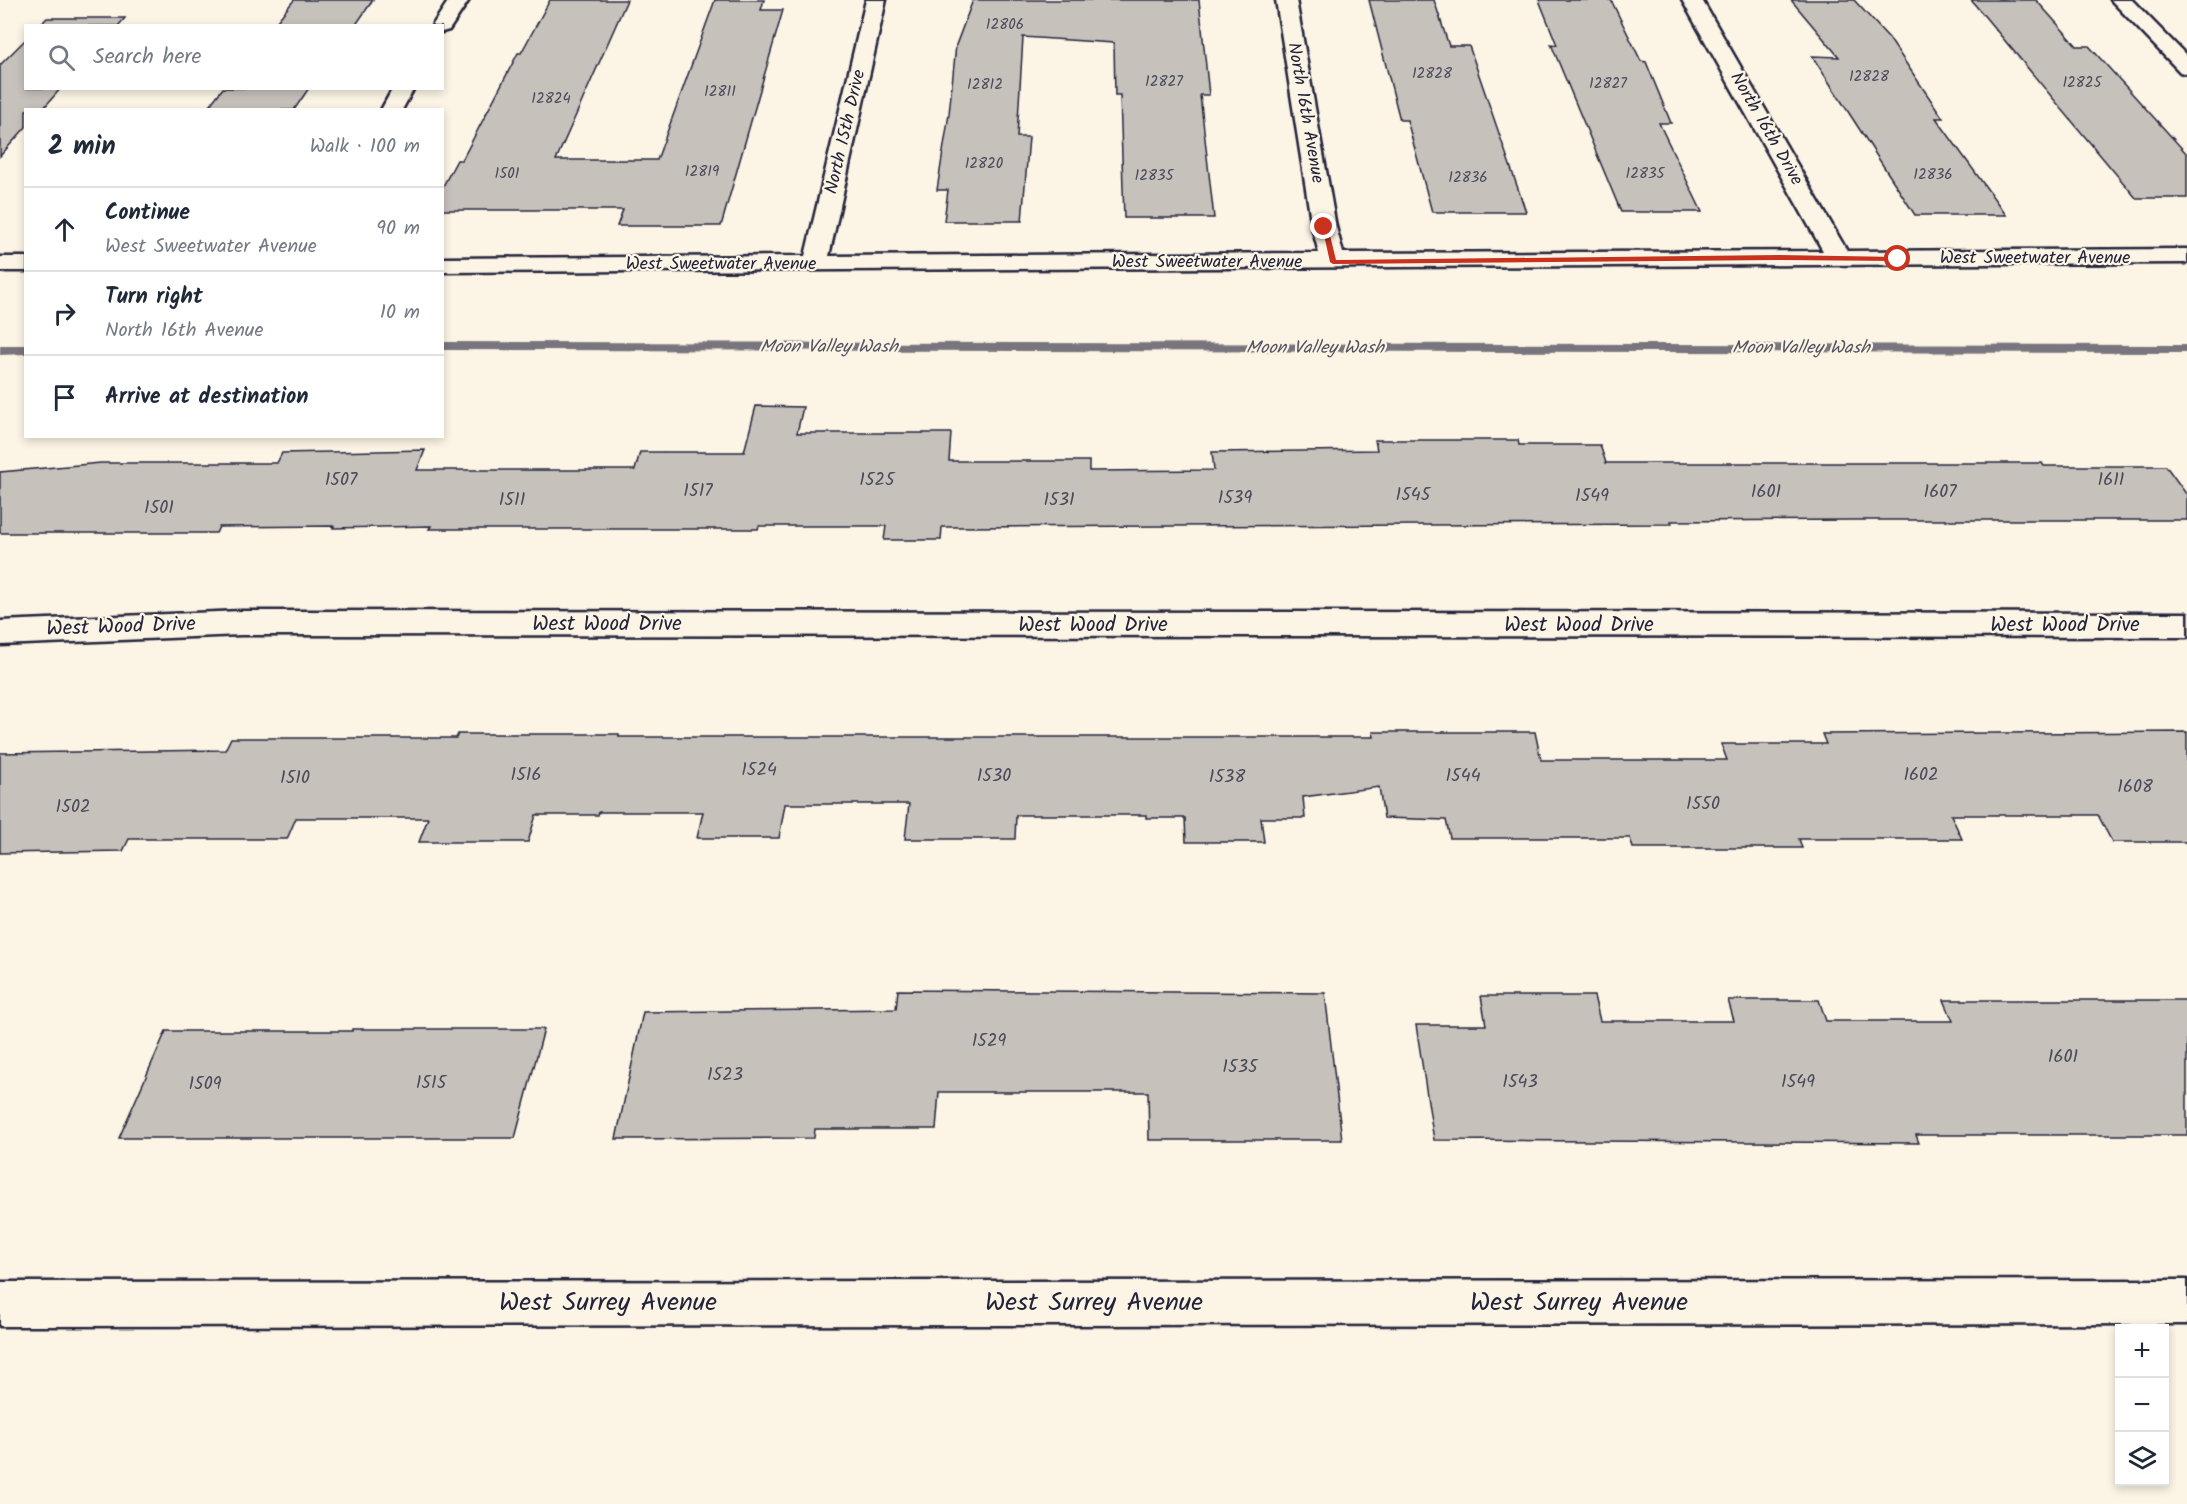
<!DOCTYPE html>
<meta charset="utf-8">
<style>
body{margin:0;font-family:Kalam,sans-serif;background:#f6f6f7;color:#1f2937}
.controls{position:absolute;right:18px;bottom:18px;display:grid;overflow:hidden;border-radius:0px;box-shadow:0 3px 9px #0003}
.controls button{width:54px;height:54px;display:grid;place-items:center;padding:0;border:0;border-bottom:2px solid #e0e1e3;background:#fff;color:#1f2937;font:30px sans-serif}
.stop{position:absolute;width:18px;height:18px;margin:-14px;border:4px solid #c8321e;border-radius:50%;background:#fff}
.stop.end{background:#c8321e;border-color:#fff;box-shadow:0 2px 6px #0008}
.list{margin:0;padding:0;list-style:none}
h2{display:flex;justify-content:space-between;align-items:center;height:78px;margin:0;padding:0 24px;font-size:26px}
h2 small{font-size:20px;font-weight:400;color:#747a83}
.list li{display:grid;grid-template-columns:39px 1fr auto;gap:18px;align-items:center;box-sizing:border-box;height:84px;padding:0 24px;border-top:2px solid #e0e1e3}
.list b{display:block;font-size:22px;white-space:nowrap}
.list p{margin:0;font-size:20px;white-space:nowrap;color:#747a83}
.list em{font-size:20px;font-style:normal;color:#747a83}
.icon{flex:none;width:33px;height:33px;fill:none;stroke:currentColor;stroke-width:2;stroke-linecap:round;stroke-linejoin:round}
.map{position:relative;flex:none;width:2187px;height:1504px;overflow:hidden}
.search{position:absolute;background:#fff;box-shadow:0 3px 9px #0003;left:24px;top:24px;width:420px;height:66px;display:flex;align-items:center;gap:15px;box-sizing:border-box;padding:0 21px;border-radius:0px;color:#747a83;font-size:22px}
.panel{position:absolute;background:#fff;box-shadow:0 3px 9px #0003;left:24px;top:108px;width:420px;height:330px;border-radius:0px}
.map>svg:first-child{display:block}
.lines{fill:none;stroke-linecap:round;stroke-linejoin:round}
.stream{fill:#78757e;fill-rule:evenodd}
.building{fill:#c6c1bb;stroke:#22223b;stroke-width:1.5}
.minor-casing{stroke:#22223b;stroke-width:5}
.minor{fill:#fcf5e5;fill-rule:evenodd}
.route{fill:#c8321e}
.labels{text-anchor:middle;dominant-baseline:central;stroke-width:4.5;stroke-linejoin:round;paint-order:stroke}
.far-number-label{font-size:15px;fill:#4b4a5b}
.far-street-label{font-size:18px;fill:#22223b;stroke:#fcf5e5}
.far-water-label{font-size:18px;font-style:italic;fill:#545362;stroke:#fcf5e5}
.number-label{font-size:18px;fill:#4b4a5b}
.street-label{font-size:21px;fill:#22223b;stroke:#fcf5e5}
.near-street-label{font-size:26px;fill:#22223b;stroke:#fcf5e5}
</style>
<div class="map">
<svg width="2187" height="1504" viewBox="0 0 2187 1504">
<rect width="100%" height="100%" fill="#fcf5e5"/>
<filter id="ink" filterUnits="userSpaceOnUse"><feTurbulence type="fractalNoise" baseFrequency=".0167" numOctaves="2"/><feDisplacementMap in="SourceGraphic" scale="12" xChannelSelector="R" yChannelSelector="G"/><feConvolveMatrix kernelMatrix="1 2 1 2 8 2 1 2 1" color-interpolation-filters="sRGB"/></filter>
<g filter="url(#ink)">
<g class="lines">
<!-- stream -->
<path class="stream" d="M442 342 2187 345V353L442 350Z
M0 345H26V354L0 355Z"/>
</g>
<!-- building -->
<path class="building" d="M294 0H373L355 26H273Z
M550 0H627L556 160H657L715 0H764L761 10H783L721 226H617L623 210H442V188L457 160H462L518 53H521Z
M973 0H1199L1209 95H1200L1214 218H1124L1120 95H1115L1114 43 1023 37 1017 137H1029L1022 221H944L948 190H937L949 114 956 45Z
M1369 0H1434L1449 46H1469L1526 212H1432L1407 120H1400Z
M1539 0H1611L1641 61 1646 62 1671 123H1659L1702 212H1621L1551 44 1557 45Z
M1791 0H1854L1889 38 1943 118H1936L2006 215H1915L1812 56 1839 57Z
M1971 0H2036L2077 46H2089L2187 154V198H2136Z
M47 18H125L118 26H39Z
M26 39V88H61L42 110H26V127L0 156V65Z
M223 88H309L294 110H206Z
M756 406 803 407 797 433H951L949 461H1089V471L1214 470 1212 452 1377 450 1375 440H1518L1519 445H1600L1606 463H2042L2044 466H2166L2187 495V520H1851L1671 521 1672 524 942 527 941 540H884L886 526H759L758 529H429L431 526 333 528 334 526 219 527 216 533H0V472L101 463H277L282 453 425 450 417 470H635L640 452H744Z
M1373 732H1535L1541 760H1727L1721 744H1826L1822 734 2187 732V842H2112L2098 815H1951L1962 839H1799L1802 848H1633L1630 838H1450L1446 820 1384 818 1379 787 1303 797 1305 818H1261L1264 842H1186L1185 818H1146V815H1016L1015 839H905L909 804H785L779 838H697L703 812H599L598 815H536L528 842H419L428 818H296L287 839H129L123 851 0 853V753L225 750 231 738H456L458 734H619V737H1374Z
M898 990 1325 993 1342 1140H1149L1148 1092H939L936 1129H815L814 1138 616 1139 643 1012 896 1009Z
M1481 996H1594L1600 1021H1734L1728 1000H1819L1826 1021H1953L1944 1000H2187V1135H1916L1919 1143 1434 1140 1416 1025H1486Z
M352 1029H544L515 1138H119L166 1031H352Z"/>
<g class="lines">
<!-- minor casing -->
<g class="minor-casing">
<path id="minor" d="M449 0H469L449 30 442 32V26H432Z
M866 0H886L829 256 1319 253 1312 227 1276 0H1296L1336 227 1343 253 1823 251 1682 0H1702L1847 251 2187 249V263L442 272V258L805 256Z
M2111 0H2132L2187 56V74L2180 72Z
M393 88H414L402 110H381Z
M0 257H26V271H0Z
M241 611 2187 613V637L241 635 0 645V621Z
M2187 1280V1324L0 1326V1282Z"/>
</g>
<!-- minor -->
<use href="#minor" class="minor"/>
</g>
</g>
<!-- route -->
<path class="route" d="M1322 226 1328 227 1336 260 1779 255 1898 257 1902 259 1898 261 1779 260 1333 264 1330 262Z"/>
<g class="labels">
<!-- far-number labels -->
<g class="far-number-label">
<text x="1005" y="25">12806</text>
<text x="1432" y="74">12828</text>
<text x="1869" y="77">12828</text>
<text x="1164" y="82">12827</text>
<text x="2082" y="83">12825</text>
<text x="1608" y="84">12827</text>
<text x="985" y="85">12812</text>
<text x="720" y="92">12811</text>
<text x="551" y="99">12824</text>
<text x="984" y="164">12820</text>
<text x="702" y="172">12819</text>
<text x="507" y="174">1501</text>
<text x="1645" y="174">12835</text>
<text x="1933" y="175">12836</text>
<text x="1154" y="176">12835</text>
<text x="1468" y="178">12836</text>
</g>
<!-- far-street labels -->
<g class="far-street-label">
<text transform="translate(1305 113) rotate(80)">North 16th Avenue</text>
<text transform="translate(1766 129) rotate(60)">North 16th Drive</text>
<text transform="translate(846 132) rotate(-77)">North 15th Drive</text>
<text x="2035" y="258">West Sweetwater Avenue</text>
<text x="1207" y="262">West Sweetwater Avenue</text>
<text x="721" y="264">West Sweetwater Avenue</text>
</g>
<!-- far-water labels -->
<g class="far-water-label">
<text x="829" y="347">Moon Valley Wash</text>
<text x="1315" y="348">Moon Valley Wash</text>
<text x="1801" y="348">Moon Valley Wash</text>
</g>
<!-- number labels -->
<g class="number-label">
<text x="341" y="480">1507</text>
<text x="877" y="480">1525</text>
<text x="2111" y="480">1611</text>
<text x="698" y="491">1517</text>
<text x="1766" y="492">1601</text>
<text x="1940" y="492">1607</text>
<text x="1413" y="495">1545</text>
<text x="1592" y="496">1549</text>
<text x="1235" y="498">1539</text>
<text x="512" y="500">1511</text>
<text x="1059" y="500">1531</text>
<text x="159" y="508">1501</text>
<text x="759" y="770">1524</text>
<text x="526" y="775">1516</text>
<text x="1921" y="775">1602</text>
<text x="994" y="776">1530</text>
<text x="1463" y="776">1544</text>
<text x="1227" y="777">1538</text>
<text x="295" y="778">1510</text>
<text x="2135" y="787">1608</text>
<text x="1703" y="804">1550</text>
<text x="73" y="807">1502</text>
<text x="989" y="1041">1529</text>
<text x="2063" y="1057">1601</text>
<text x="1240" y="1067">1535</text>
<text x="725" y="1075">1523</text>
<text x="1520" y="1082">1543</text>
<text x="1798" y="1082">1549</text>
<text x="431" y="1083">1515</text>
<text x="205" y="1084">1509</text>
</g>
<!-- street labels -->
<g class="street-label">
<text x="607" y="624">West Wood Drive</text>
<text x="1093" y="625">West Wood Drive</text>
<text x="1579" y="625">West Wood Drive</text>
<text x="2065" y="625">West Wood Drive</text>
<text transform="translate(121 627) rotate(-2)">West Wood Drive</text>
</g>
<!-- near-street labels -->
<g class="near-street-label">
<text x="608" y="1303">West Surrey Avenue</text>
<text x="1094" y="1303">West Surrey Avenue</text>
<text x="1579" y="1303">West Surrey Avenue</text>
</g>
</g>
</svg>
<div class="controls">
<button>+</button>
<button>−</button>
<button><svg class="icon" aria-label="layers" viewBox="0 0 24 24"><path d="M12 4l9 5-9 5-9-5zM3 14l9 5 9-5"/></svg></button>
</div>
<div class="stop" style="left:1898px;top:259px"></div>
<div class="stop end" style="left:1324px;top:227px"></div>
<div class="search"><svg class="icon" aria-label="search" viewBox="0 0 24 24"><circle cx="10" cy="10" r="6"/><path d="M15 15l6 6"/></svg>Search here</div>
<section class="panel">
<h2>2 min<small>Walk · 100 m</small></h2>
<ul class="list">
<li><svg class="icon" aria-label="ahead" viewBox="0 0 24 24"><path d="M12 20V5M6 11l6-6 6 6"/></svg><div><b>Continue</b><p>West Sweetwater Avenue</p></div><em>90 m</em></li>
<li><svg class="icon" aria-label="right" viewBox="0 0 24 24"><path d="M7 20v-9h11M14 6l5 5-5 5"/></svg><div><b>Turn right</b><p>North 16th Avenue</p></div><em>10 m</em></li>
<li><svg class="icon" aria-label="arrive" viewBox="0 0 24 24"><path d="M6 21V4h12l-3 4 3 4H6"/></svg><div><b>Arrive at destination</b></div></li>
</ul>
</section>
</div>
